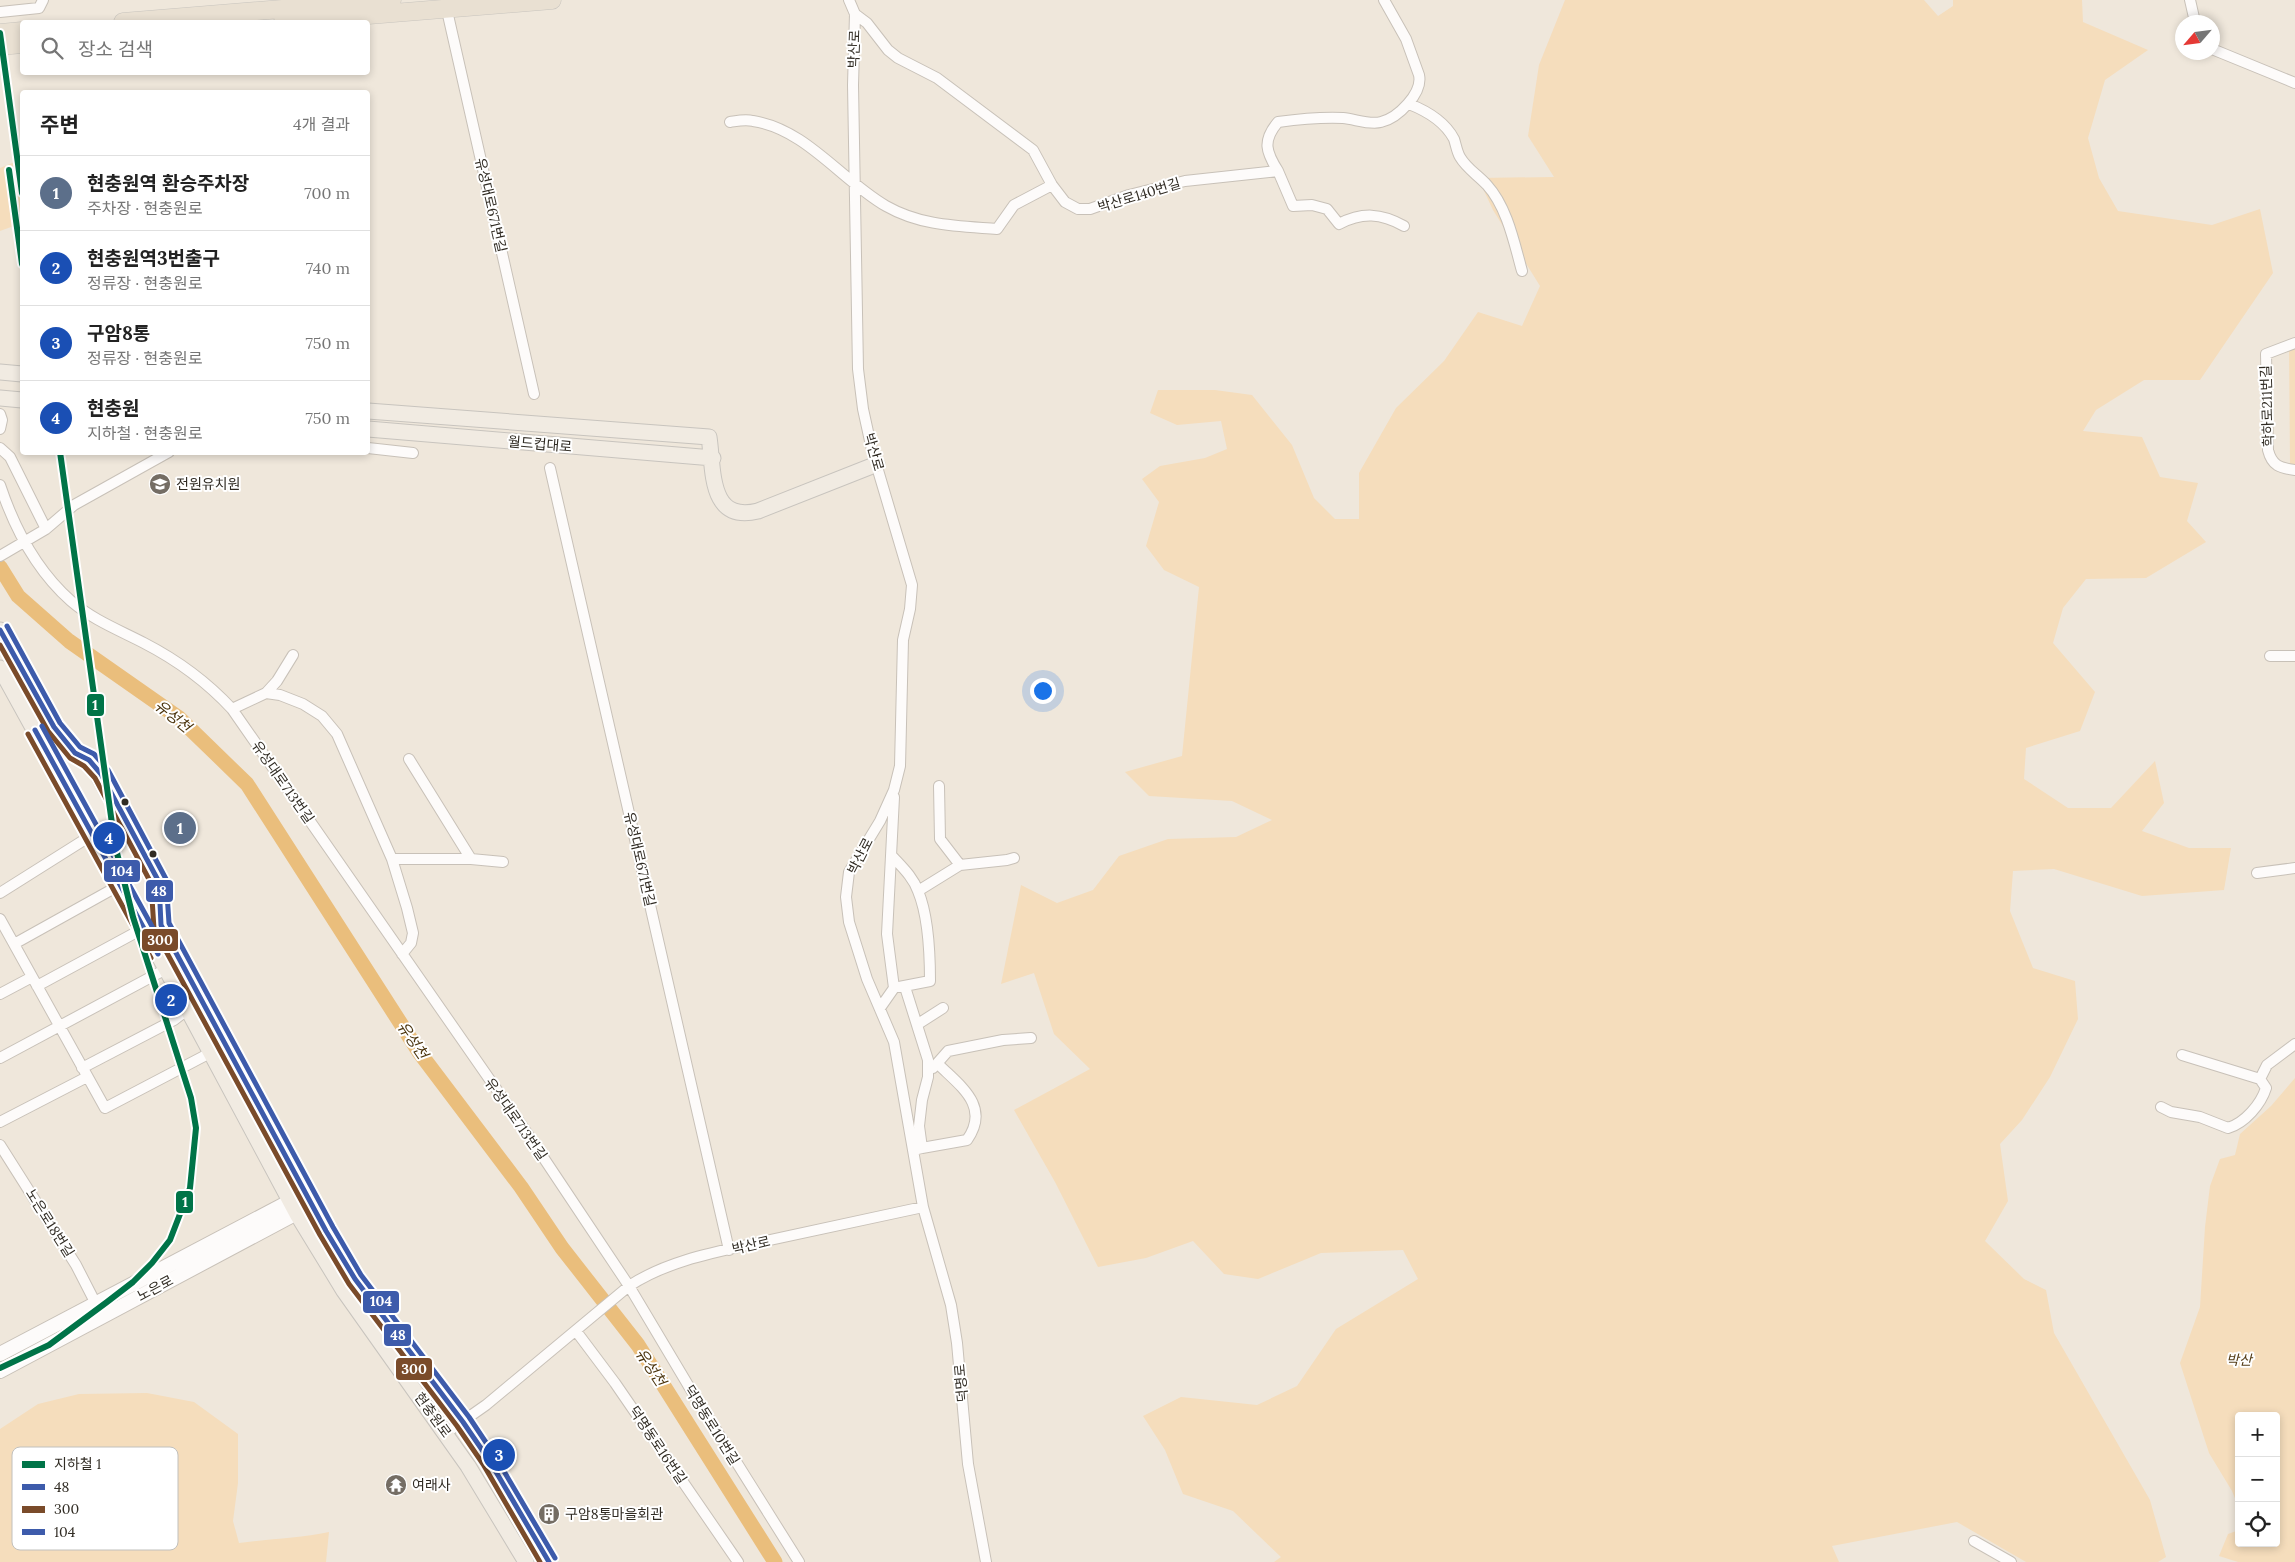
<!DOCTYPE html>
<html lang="ko">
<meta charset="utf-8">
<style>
body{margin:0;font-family:Lora,"Noto Sans KR",serif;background:#f2f2f2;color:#222}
.controls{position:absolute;right:15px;bottom:15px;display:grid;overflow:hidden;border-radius:5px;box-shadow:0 2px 8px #0003}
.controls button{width:45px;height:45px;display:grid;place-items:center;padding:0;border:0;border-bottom:1px solid #e0e0e0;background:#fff;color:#222;font:25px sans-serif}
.compass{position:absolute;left:2175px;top:15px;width:45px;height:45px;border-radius:50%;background:#fff;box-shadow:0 2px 8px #0003;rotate:242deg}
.you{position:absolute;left:1042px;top:690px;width:18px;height:18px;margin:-12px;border:4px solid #fff;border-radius:50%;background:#1a73e8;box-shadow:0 0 0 8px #1a73e833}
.badge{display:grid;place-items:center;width:32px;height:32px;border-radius:50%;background:#746d64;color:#fff;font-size:16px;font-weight:700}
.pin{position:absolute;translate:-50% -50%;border:2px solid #fff;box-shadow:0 1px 5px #0006}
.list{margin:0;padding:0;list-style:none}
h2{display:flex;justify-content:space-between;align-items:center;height:65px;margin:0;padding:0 20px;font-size:21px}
h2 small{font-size:16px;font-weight:400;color:#767676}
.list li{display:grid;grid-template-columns:32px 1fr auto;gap:15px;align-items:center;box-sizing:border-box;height:75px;padding:0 20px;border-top:1px solid #e0e0e0}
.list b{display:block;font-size:19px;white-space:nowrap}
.list p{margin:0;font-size:16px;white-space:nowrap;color:#767676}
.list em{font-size:16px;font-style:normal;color:#767676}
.icon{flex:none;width:28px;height:28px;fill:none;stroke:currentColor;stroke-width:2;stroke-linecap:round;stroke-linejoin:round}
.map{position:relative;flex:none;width:2295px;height:1562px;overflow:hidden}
.search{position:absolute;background:#fff;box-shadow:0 2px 8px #0003;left:20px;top:20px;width:350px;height:55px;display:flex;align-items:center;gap:12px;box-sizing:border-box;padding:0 18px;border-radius:5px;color:#767676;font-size:19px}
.panel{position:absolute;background:#fff;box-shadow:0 2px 8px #0003;left:20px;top:90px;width:350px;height:365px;border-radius:5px}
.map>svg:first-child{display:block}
.green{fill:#f5ddbc}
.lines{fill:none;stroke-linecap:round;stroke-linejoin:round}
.river{stroke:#eabe7c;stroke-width:15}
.street-casing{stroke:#c8c1b8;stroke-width:12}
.secondary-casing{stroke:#c8c1b8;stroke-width:16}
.primary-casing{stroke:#c8c4be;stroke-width:17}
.highway-casing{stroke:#c8c4be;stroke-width:19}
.street{stroke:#fdfbfa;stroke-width:10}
.secondary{stroke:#fdfbfa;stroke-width:14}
.primary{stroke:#f1ebe2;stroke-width:15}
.highway{stroke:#e9e0d2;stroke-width:18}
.bus-1-casing{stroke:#fff;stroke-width:9}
.bus-2-casing{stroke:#fff;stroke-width:9}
.bus-3-casing{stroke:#fff;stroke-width:9}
.bus-1{stroke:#3d5bab;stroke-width:5}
.bus-2{stroke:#7a4b2a;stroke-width:5}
.bus-3{stroke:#3d5bab;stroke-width:5}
.metro-1-casing{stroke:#fff;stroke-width:10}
.metro-1{stroke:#007448;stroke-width:6}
.bus-dot{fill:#312c24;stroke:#fff;stroke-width:2}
.labels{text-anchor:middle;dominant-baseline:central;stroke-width:4;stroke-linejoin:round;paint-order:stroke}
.street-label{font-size:14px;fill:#312c24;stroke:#fff}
.poi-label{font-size:14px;fill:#312c24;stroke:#fff;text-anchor:start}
.park-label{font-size:14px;font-style:italic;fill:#533b15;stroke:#fff}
.water-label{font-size:15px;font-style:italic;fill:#4b340d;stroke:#fff}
.key{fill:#fff;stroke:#c1c0bd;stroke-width:1}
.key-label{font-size:14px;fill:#312c24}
.line-badge{stroke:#fff;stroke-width:2}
.badge-label{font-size:14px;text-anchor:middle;font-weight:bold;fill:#fff}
</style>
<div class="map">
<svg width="2295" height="1562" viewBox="0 0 2295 1562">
<rect width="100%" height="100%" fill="#efe7db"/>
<!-- green -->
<path class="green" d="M1565 0H1924L1938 16 1953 6V0H2082L2083 22 2148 50 2105 80 2088 138 2099 178 2118 211 2212 225 2260 209 2273 273 2200 380H2144L2096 410 2083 431 2142 437 2160 477 2198 483 2187 521 2206 542 2146 578 2086 579 2063 608 2053 643 2095 692 2080 731 2026 748 2024 779 2068 808H2111L2155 761 2164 803 2142 831 2189 848H2231L2224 890 2142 896 2054 869 2013 871 2010 911 2033 968 2075 981 2078 1019 2050 1077 2022 1120 2000 1144 2008 1201 1985 1241 2024 1279 2046 1290 2054 1333 2150 1500 2166 1557 2158 1562H2026L1957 1522 1832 1546 1839 1562H1274L1281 1557 1233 1511 1183 1494 1165 1450 1143 1416 1181 1397 1257 1405 1297 1386 1336 1329 1418 1279 1403 1250 1321 1253 1258 1279 1224 1274 1193 1241 1146 1258 1098 1267 1055 1182 1014 1110 1090 1069 1054 1034 1034 973 1001 984 1021 885 1057 903 1093 890 1119 856 1168 839 1236 837 1272 820 1232 801 1149 796 1125 772 1182 756 1199 587 1164 570 1146 546 1159 502 1142 479 1160 466 1205 458 1227 449 1221 421 1177 425 1150 413 1158 390H1215L1252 395 1292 445 1314 498 1335 519H1359V473L1396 408 1444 361 1478 312 1522 326 1540 286 1493 210 1478 178 1554 177 1528 136 1539 65Z
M22 159V223L0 231V168Z
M2289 345H2295V465L2290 464Z
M2295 1078V1562H2238L2219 1556 2228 1534 2239 1530V1543H2276V1416H2239V1508L2232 1491 2209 1453 2180 1363 2200 1307 2205 1227 2210 1186 2220 1159 2235 1155 2240 1134 2271 1106Z
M147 1393 194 1402 238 1434V1483L233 1521 239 1543C269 1539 300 1538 329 1532L326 1562H0V1429L38 1404 79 1394Z"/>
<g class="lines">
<!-- river -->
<path class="river" d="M0 567 18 596 69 641 179 718 247 784 419 1052 521 1187 562 1248 638 1345 775 1562"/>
<!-- street casing -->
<g class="street-casing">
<path id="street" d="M849 0 855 14 853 85 858 369 863 409 872 450 912 585 910 609 903 640 900 766 894 790 880 821 849 872 846 897 849 922 867 979 894 1042 923 1207 951 1305 957 1343 968 1464 986 1562
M2190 0 2195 22
M0 12 39 8 43 0
M855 14 867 23 888 50 898 58 937 78 1033 150 1052 185 1065 202 1078 209H1090L1129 195 1185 181 1278 171C1266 152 1262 141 1278 122 1300 119 1321 117 1343 118 1355 119 1369 125 1381 122 1398 118 1423 93 1419 75L1406 39 1384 0
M448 15 534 394
M2212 49 2295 83
M1409 104C1427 111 1445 122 1454 139 1456 145 1457 152 1460 157 1467 169 1478 175 1487 185 1507 207 1514 242 1522 271
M730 122C737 121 745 119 753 121 806 129 841 180 886 206 921 226 958 226 997 229L1014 205 1052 185
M1278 171 1293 206 1312 205 1327 209 1339 224C1362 212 1381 213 1404 226
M2295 343 2266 354 2268 450C2272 466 2280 468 2295 470
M0 414 2 420 0 429
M0 448 10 457 46 529
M368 448 413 453
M550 468 729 1250
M0 485C14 527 37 571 71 601 93 620 119 630 144 643 177 660 207 682 232 709L529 1136 629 1286 688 1385 799 1562
M0 556 46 529 74 505 169 452
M2270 656H2295
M266 693 277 681 293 655
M232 709 266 693 280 695 303 704 322 716 337 734 392 859 407 908 413 933 411 943 402 954
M409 759 471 859
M939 786 940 839 960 865
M892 856C902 867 913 877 918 891 928 915 930 955 930 981L899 987
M392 859H471L503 862
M2257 873 2295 868
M918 891 960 865 1007 860 1014 858
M0 893 92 835
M0 919 105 1108 210 1053
M14 944 120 885
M37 986 144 928
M905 987 928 1060V1077L922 1100 919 1126 922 1148 913 1150
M0 994 32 977
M880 1008 894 988 887 934 894 797
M918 1024 943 1008
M0 1058 166 969
M82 1068 174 1020 187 1010
M933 1068 948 1051 1003 1040 1031 1038
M2260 1079 2267 1065 2295 1044
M2161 1107 2171 1112 2200 1117 2228 1128C2245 1123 2261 1104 2266 1088L2260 1079 2182 1055
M0 1122 87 1077
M0 1145 76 1265 96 1304
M922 1148 967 1140C991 1106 960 1086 938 1064
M576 1331 615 1383 738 1562
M446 1433 486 1405 629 1286C670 1259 722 1251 770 1240 821 1229 872 1218 923 1207
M1974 1541 2011 1562"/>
</g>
<!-- secondary casing -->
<g class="secondary-casing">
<path id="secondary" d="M0 1354 304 1194
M0 1371 306 1208"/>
</g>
<!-- primary casing -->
<g class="primary-casing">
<path id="primary" d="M0 372 22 374
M0 398 22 400
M368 411 709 437C714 469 708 523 758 511L877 464
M368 429 713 458
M0 630 168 936 311 1206 355 1279 463 1422 489 1460 549 1562
M0 668 166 969 297 1214 344 1291 468 1466 526 1562"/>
</g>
<!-- highway casing -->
<g class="highway-casing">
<path id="highway" d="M123 22 392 0
M283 22 552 0
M0 33 22 31
M0 46 22 44"/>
</g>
<!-- street -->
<use href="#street" class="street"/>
<!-- secondary -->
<use href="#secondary" class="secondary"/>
<!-- primary -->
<use href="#primary" class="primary"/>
<!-- highway -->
<use href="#highway" class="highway"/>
<!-- bus-1 casing -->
<g class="bus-1-casing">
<path id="bus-1" d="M0 630 54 727 75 753 89 760 101 774 159 882 161 925 326 1231 355 1279 463 1422 489 1460 549 1562
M35 730 158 954"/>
</g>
<!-- bus-2 casing -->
<g class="bus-2-casing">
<path id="bus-2" d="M0 645 48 731 70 758 84 766 95 778 151 883 154 929 320 1235 349 1284 457 1426 483 1464 540 1562
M28 734 151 958"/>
</g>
<!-- bus-3 casing -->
<g class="bus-3-casing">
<path id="bus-3" d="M7 626 60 723 80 747 94 754 108 770 166 879 169 923 333 1227 361 1275 469 1417 495 1456 555 1558
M42 726 165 950"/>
</g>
<!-- bus-1 -->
<use href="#bus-1" class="bus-1"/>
<!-- bus-2 -->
<use href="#bus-2" class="bus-2"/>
<!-- bus-3 -->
<use href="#bus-3" class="bus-3"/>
<!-- metro-1 casing -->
<g class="metro-1-casing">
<path id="metro-1" d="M0 33 22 193
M9 170 22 264
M0 1368 49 1345 107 1302 133 1282 152 1263 170 1240 190 1188 196 1128 191 1098 133 917 115 845 60 452"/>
</g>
<!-- metro-1 -->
<use href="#metro-1" class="metro-1"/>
</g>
<!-- icons -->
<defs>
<g id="school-disc" transform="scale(1.125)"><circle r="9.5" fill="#746d64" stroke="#fff"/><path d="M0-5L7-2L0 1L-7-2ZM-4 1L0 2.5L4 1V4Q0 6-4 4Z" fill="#fff"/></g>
<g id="temple-disc" transform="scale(1.125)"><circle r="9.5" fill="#746d64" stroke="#fff"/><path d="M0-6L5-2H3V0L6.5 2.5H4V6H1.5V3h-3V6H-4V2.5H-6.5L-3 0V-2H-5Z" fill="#fff"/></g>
<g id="building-disc" transform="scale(1.125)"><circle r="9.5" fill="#746d64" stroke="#fff"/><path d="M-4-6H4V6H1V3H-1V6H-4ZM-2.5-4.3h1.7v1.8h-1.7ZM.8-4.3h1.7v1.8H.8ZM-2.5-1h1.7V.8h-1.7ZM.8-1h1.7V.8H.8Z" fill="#fff"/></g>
</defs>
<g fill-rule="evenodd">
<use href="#school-disc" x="160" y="484"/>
<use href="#temple-disc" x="396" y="1485"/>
<use href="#building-disc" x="549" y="1514"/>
</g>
<!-- markers -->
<g class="bus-dot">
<circle cx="125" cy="802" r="4.5"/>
<circle cx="153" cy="854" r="4.5"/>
</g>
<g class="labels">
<!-- street labels -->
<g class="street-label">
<text transform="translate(854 49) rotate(-88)">박산로</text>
<text transform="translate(1139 195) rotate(-17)">박산로140번길</text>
<text transform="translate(491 205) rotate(77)">유성대로671번길</text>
<text transform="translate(2267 406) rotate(-92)">학하로211번길</text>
<text transform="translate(540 444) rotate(5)">월드컵대로</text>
<text transform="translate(874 452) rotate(74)">박산로</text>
<text transform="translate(283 782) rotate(55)">유성대로713번길</text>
<text transform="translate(860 856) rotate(-63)">박산로</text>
<text transform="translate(640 859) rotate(77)">유성대로671번길</text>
<text transform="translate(516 1119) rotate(55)">유성대로713번길</text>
<text transform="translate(50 1223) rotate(58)">노은로18번길</text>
<text transform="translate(751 1245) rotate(-13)">박산로</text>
<text transform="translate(155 1288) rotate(-28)">노은로</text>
<text transform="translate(961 1383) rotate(-95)">덕명로</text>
<text transform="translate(433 1415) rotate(54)">현충원로</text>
<text transform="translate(712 1425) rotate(58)">덕명동로10번길</text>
<text transform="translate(658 1445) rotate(56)">덕명동로16번길</text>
</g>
<!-- poi labels -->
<g class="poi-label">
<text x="176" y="484">전원유치원</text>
<text x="412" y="1485">여래사</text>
<text x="565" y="1514">구암8통마을회관</text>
</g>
<!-- park labels -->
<g class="park-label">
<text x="2239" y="1360">박산</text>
</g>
<!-- water labels -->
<g class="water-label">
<text transform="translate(173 716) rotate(39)">유성천</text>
<text transform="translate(413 1040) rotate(56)">유성천</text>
<text transform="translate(651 1367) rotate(57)">유성천</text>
</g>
</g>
<!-- legend -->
<rect x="12" y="1447" width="166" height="103" rx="8" class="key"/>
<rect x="22" y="1461" width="23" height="7" fill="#007448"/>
<rect x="22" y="1484" width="23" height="6" fill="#3d5bab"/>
<rect x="22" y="1506" width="23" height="7" fill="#7a4b2a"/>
<rect x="22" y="1529" width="23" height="6" fill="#3d5bab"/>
<g class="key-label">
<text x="54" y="1469">지하철 1</text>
<text x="54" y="1492">48</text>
<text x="54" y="1514">300</text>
<text x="54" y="1537">104</text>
</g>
<g class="line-badge">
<rect x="86" y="693" width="19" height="24" rx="5" fill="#007448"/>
<rect x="103" y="859" width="38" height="24" rx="5" fill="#3d5bab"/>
<rect x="145" y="879" width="29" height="24" rx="5" fill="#3d5bab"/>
<rect x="141" y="928" width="38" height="24" rx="5" fill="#7a4b2a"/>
<rect x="175" y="1190" width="19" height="24" rx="5" fill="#007448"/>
<rect x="362" y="1290" width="38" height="24" rx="5" fill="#3d5bab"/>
<rect x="383" y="1323" width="29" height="24" rx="5" fill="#3d5bab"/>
<rect x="395" y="1357" width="38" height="24" rx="5" fill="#7a4b2a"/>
</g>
<g class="badge-label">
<text x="95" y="710">1</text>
<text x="122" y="876">104</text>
<text x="159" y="896">48</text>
<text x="160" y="945">300</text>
<text x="185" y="1207">1</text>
<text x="381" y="1306">104</text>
<text x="398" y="1340">48</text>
<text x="414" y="1374">300</text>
</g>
</svg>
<div class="controls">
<button>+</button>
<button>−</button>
<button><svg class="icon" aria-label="locate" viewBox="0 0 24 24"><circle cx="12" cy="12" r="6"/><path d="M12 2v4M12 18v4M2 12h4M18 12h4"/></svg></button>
</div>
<svg class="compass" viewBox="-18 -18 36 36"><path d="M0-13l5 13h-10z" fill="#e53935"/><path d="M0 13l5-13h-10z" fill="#767676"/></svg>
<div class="you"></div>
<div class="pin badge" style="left:180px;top:828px;background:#5c6f8a">1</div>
<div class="pin badge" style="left:171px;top:1000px;background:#1a4fb4">2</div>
<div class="pin badge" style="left:499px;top:1455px;background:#1a4fb4">3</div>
<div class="pin badge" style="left:109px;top:838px;background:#1a4fb4">4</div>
<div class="search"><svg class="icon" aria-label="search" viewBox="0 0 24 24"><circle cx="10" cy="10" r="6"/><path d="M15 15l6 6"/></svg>장소 검색</div>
<section class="panel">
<h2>주변<small>4개 결과</small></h2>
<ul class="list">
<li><span class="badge" style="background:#5c6f8a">1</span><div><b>현충원역 환승주차장</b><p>주차장 · 현충원로</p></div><em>700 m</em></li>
<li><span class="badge" style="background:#1a4fb4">2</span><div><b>현충원역3번출구</b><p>정류장 · 현충원로</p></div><em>740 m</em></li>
<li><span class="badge" style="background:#1a4fb4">3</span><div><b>구암8통</b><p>정류장 · 현충원로</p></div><em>750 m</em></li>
<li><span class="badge" style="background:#1a4fb4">4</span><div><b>현충원</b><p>지하철 · 현충원로</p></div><em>750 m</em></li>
</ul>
</section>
</div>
